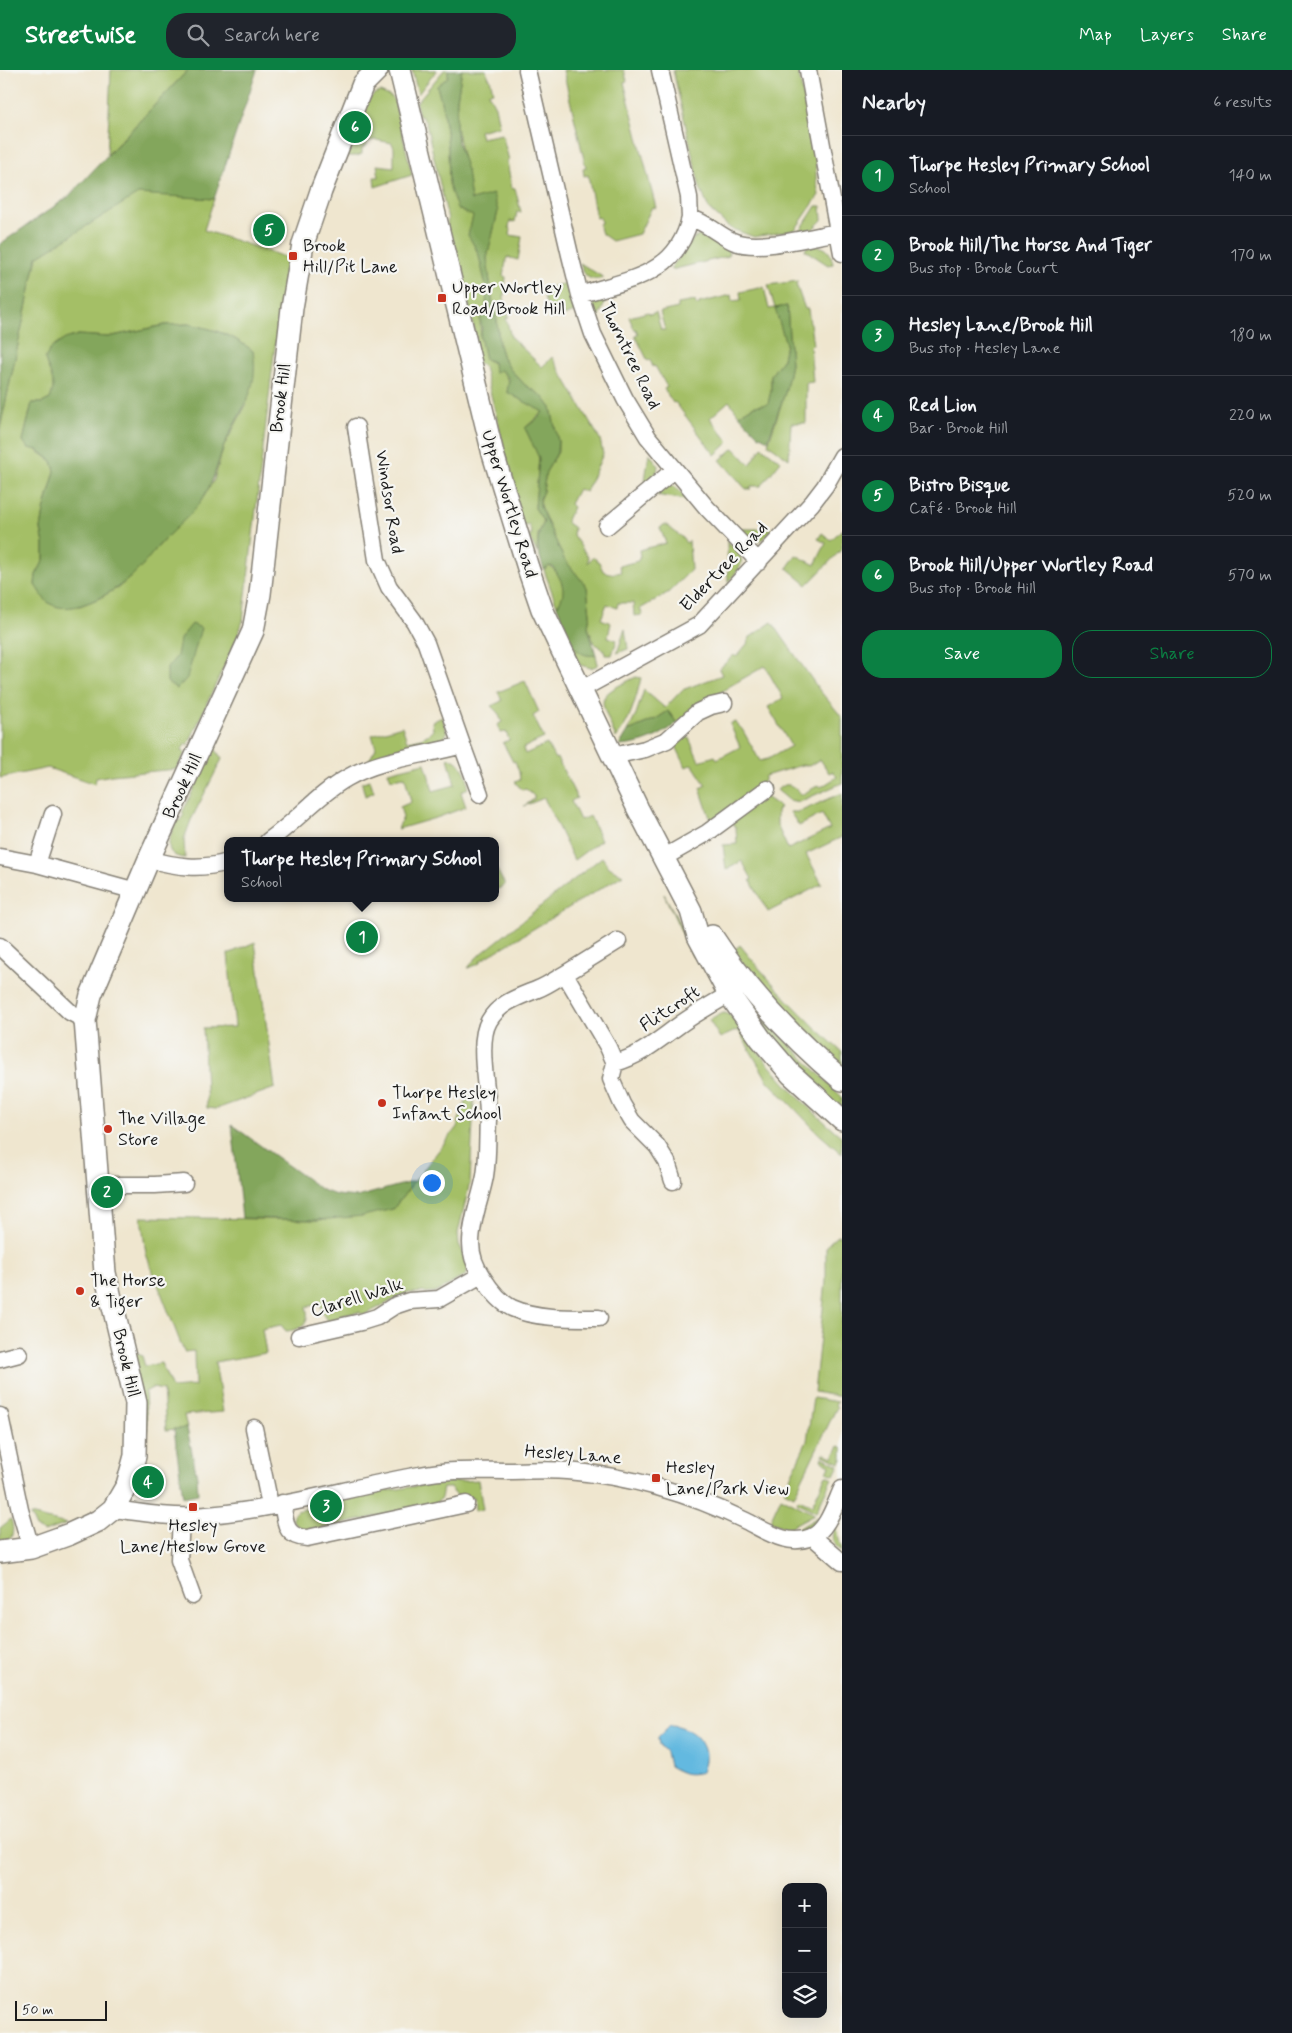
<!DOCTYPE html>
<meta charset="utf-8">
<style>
body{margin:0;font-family:Mynerve,sans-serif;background:#20242c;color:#f1f3f6}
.controls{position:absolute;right:15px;bottom:15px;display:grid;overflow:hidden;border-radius:10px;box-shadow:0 5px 20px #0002}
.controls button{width:45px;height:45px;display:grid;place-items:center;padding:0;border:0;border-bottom:1px solid #363941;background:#171b24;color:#f1f3f6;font:25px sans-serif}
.scale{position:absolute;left:15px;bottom:12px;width:92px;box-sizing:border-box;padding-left:5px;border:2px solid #1c1c1c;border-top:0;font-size:14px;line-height:18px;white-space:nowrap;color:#1c1c1c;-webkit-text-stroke:4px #f6f6f2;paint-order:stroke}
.you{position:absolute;left:431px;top:1112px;width:18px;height:18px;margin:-12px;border:4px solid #fff;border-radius:50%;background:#1a73e8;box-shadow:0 0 0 8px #1a73e833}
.badge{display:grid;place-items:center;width:32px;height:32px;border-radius:50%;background:#0b8043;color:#fff;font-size:16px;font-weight:700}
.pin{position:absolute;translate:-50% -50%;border:2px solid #fff;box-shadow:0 1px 5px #0006}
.popup{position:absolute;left:224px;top:767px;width:275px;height:65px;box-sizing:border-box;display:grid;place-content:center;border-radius:10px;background:#171b24;filter:drop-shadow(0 1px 4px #0005);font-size:16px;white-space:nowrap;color:#9ea1a6}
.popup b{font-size:19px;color:#f1f3f6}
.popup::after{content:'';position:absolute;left:50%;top:100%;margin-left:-10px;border:10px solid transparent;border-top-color:#171b24}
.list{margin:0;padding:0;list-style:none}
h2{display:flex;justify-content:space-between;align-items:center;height:65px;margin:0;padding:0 20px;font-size:21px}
h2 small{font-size:16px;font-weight:400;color:#9ea1a6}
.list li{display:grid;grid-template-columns:32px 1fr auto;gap:15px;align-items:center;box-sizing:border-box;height:80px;padding:0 20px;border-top:1px solid #363941}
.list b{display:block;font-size:19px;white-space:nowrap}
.list p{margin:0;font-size:16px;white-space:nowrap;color:#9ea1a6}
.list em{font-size:16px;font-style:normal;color:#9ea1a6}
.actions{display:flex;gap:10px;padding:15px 20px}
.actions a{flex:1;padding:11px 0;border:1px solid #0b8043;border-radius:20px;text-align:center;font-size:18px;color:#0b8043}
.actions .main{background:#0b8043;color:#fff}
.icon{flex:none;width:28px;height:28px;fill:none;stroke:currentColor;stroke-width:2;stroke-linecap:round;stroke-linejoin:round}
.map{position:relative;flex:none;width:842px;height:1963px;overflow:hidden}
header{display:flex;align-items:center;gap:30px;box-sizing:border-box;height:70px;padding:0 25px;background:#0b8043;color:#fff}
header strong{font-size:24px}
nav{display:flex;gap:28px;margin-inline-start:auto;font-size:18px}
.search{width:350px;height:45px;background:#20242c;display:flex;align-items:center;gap:12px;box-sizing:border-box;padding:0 18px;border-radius:20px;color:#9ea1a6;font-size:19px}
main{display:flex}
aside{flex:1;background:#171b24}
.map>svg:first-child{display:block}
.green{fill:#a4bf66;stroke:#606e41;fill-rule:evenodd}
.forest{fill:#83a65b;stroke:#50613c}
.water{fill:#63b9e0;stroke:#406a7e}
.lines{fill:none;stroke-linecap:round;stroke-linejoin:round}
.minor-casing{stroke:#868176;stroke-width:19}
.major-casing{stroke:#868176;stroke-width:24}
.minor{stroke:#fff;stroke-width:16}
.major{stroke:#fff;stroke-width:21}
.poi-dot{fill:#c8321e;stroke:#f6f6f2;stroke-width:2}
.labels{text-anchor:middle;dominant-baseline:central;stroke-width:4.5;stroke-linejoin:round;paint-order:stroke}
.poi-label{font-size:18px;fill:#1c1c1c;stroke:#f6f6f2;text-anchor:start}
.street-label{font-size:18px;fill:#1c1c1c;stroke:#f6f6f2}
</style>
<header>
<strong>Streetwise</strong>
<div class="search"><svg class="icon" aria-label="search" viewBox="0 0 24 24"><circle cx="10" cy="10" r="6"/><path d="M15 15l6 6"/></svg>Search here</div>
<nav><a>Map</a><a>Layers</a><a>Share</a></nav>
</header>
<main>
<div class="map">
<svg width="842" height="1963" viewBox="0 0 842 1963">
<rect width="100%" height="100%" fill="#f6f6f2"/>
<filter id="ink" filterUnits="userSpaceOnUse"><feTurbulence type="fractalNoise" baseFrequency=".02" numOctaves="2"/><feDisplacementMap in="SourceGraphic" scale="10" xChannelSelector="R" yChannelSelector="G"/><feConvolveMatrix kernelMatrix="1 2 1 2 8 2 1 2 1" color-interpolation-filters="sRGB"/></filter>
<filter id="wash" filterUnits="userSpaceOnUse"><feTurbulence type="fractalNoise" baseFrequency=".0096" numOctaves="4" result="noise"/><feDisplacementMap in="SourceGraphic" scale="20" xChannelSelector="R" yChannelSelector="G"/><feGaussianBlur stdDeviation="1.12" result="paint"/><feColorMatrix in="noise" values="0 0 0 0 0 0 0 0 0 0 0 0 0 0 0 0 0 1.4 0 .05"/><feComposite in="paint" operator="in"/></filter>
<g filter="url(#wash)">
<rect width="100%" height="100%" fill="#efe6cf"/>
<!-- green -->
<path class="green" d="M111 0H188L107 85Z
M412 0H437L418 24Z
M444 0H448L449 7 437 16 443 39 448 76 449 115 474 146 469 165C478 182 486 201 487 220 487 225 487 231 486 236 485 241 480 246 480 251 480 264 482 276 485 289 502 296 510 310 515 327L528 332 543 342 525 358 539 387 535 438 544 452 538 464 537 483 529 466 532 465 529 455 522 457 506 401 507 389 484 297 477 292 472 273 476 268 457 182C446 172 445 164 448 149L426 53 422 47 419 46 416 33Z
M462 0H486L489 8H490L493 22 488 23 495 36 499 56 479 61 481 68 502 64 509 90 507 91 512 119 515 118 521 142H517L515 152 510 151 509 158 511 159 510 165 522 167 518 190 507 187 503 206 506 207 504 228 509 247 506 248 511 267 542 297 552 287 600 369 603 384 586 422 578 419 570 434 573 437 566 452 574 458 573 465 588 487V493L593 487 599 492 603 501 612 504 621 502 619 496 638 491 640 486 639 480 666 473 660 458 665 454 683 468 686 473 689 471 691 500 669 522 640 539 643 545 634 546 633 533H618L617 538 607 534 601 549 611 553 608 567 617 570 612 585H605L604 580 594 573 588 557 590 544 587 517 564 489 540 436V428L543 421 546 402 558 382V371L551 338 542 326 525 315 510 299 503 288 499 275 497 250 492 229 487 188 498 141 471 130 456 56 457 29Z
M563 0H624L627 11 624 12 656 138 652 137 639 164 612 171 602 164 599 154 601 153 600 147 596 148 588 105 584 106 583 99 586 98Z
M673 0H798L816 90V110L819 125 795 160 754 167 730 158 709 139 700 118Z
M380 22 392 27 395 33 412 105 375 117 374 107H379L377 95 394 97V78L392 73 376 70 369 71 366 76 362 78V84L357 86H345L367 31 374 24Z
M138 123 214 129 204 160 288 188 274 284 243 551 237 568 188 675 185 674 182 681 185 683 177 699 112 705 96 708 95 714 48 698 0 708V358L37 187ZM189 254C216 260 231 264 253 281L246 335 224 376 214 410 201 431 164 470 134 504 119 517 100 528 80 536 50 534 35 515 36 505 44 490V474L41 459 44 441 55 401 52 391 23 371 32 333H42L50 329C55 317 54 310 48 298L78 265 108 267 165 255Z
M816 136H821L822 150 813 159 800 161Z
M702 165 728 178 729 186 671 200 670 199 694 168Z
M816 176C828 177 831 183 833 194L828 195 805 180 806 177Z
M580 193 604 208C590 212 584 207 580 193Z
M798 211 796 214 805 239H808L813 275 810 276 813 312 806 313V353H791L789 389 768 374 785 323 791 294 787 236 775 238 786 273 783 289 771 305V321L768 335 754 336 739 345 729 331 710 348 729 372 715 385 675 332 673 333 664 319 667 317 655 296 653 297 650 290 648 291 635 265 638 264 636 259H634L629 247 648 242 650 244 656 242 661 260H665L660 242 678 238V234L695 231 696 235H699V233L731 225 732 231 741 230 740 222 764 217 769 239 775 238 768 215Z
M566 213 575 242 555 249 545 231 543 219Z
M609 224 597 251C592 235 591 230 609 224Z
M762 377 781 391 761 416H751V419H746L720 390 734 378 750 395Z
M649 383 658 395 657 402 647 412 645 410Z
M673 416 681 422 686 430 656 425 663 417Z
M739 459H772C767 466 764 470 755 471Z
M842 459V479L807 515 787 498 796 485 815 495 826 473 818 469 822 463 831 470Z
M727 471C746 489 746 493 728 512Z
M549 496C556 499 564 512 564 520 564 526 561 531 557 536L544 500Z
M772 552 820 621 842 647V713L799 732 789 730 777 720C787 710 794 716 801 725L819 715 821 717 837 707 833 701 829 703 820 689 809 696 802 695 765 706 762 716 712 754 700 718 706 715 692 694 686 697 673 670 682 663 689 668 699 691 715 686 717 689 740 677 730 654 735 652 742 659 760 691 768 689 791 676 768 637 783 628 765 596 730 616 677 653 668 641 656 649 628 661 635 647 644 620 665 638 682 620 722 605 719 599 734 585 736 587 747 574 749 568Z
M625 559 628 579 617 583Z
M565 566C573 576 583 587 596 585L598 595 591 598 580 595Z
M636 607 641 608C636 629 630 652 616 668 599 626 593 628 636 607Z
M525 611 539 642 533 646 544 668 523 678 525 684 547 674 555 689 557 688 577 728 571 731 580 750 590 746 601 770 574 790 544 728 524 736 534 729V726L526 719 522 720 515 712 520 710 519 702 515 691 513 692 503 673 509 670 506 662 501 663 497 655 502 652 498 643 491 636 502 631 498 622Z
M442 647 447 662 443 672 369 690 376 678 372 665 402 656 407 671C417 670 427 667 433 660L432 652Z
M214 677 222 689 191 750 184 769 185 788C159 786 171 764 177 750L180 751 184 744 182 743Z
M448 688C460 689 471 707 467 719L461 722 466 737 439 747 398 759 403 747 400 737 411 732 405 707 391 709 388 702 425 693 433 721 455 715Z
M370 710 374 722 365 726 362 714 363 712Z
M842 723V767L806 784 822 814 768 842 750 810 752 809 742 791 726 800 723 775 737 774 736 758 731 751 764 726 780 737 777 741V755L788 779 830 759 822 744 799 756 790 742H799Z
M602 787 609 797 623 805 480 891V893L468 898 476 888Z
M496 798 505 815 496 820Z
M664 824 696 885 693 887Z
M255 872 275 1018 216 1039 207 1038 203 958 235 957 228 884Z
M740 875C771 914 805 949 842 982V1001L785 949 733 881Z
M750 934 842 1027V1041L776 973 749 936Z
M725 943C735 946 742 960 748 968 775 1005 807 1038 842 1067V1084L818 1063 768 1011 738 960 720 968 709 950 719 944Z
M468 1022 474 1031 470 1112 458 1163 459 1174 469 1196 466 1205 437 1222 407 1223 364 1245 359 1242 340 1246 334 1252C323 1252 323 1242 320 1234L306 1237C311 1254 301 1260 286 1261L281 1255 262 1259 266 1283 215 1292 223 1342 184 1345 187 1358 166 1360 163 1320 152 1318 145 1322 147 1362H141L130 1279 142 1286 145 1296 161 1293 172 1318 195 1316 194 1281 184 1282 146 1184 141 1147 317 1150 393 1139 457 1057Z
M837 1166H842V1327L814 1322 826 1211V1178L830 1172Z
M813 1328 838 1332 835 1335 837 1337 794 1426 784 1421 807 1371Z
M839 1376 842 1377V1389L840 1393 823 1385 824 1383 833 1387Z
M822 1387 839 1395 834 1405 827 1402 830 1395 821 1390Z
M826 1405 832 1408 816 1442 797 1432 799 1429 812 1435Z
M478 1410 483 1439 475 1441 474 1428H460L452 1422V1418H443L441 1428 436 1433 311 1461 301 1460 293 1451V1445L297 1441C357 1426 416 1413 478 1410Z
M781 1427 814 1444 786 1459 770 1451Z
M30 1445 67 1454 44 1462 36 1458Z
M818 1447C813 1455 805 1465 794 1461Z
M11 1449C15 1461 13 1471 0 1475V1458Z
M835 1456 842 1480V1482C832 1474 830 1468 835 1456Z"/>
<!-- forest -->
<path class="forest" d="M188 0H257L214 129 138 124 37 187 0 358V174L68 127Z
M448 0H462L457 29 456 56 458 74 467 100 471 130 493 124 498 141 487 188 492 229 497 251 499 275 503 288 510 299 525 315 542 326 551 338 558 371 557 383 546 402 543 421 540 428V436L564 489 587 517 590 544 588 557 596 585C580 588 574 577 565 566V555L557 536C568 521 562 511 553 497L549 496 544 500C538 481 534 471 544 452L535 438 539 388 525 358 538 348 543 342 507 322 509 309 501 300 494 303 493 292 485 289 480 266 482 259 480 249 486 237 487 221 478 182 468 165 473 146 457 139 449 115 448 76 443 39 437 16 448 7Z
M787 236 791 294 785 323 768 370 758 365 739 345 754 336 768 334 771 320V305L783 289 786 274 775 238Z
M189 254C216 260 231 264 253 281 260 323 239 340 224 376 216 396 215 409 203 428 193 444 177 456 164 470 153 481 145 494 134 504 118 520 71 549 49 533 43 529 39 521 35 515L36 505 44 490V474L41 459 44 441 55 401 52 391 38 380 28 378 23 371 32 333H42L50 329C57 311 50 306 45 289L50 279 65 269 78 265 108 267 165 255Z
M192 554 201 558 187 608 177 619 167 612V598L177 586 180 569Z
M668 641 677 653C660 667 641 675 619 676L628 661 656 649Z
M232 1055 322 1120 336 1125 357 1127 415 1111 393 1139 363 1146 317 1150 242 1148Z
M187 1358 197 1407 198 1424 183 1427 174 1359Z"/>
<!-- water -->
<path class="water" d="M670 1655C688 1655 707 1671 705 1690 705 1694 703 1698 702 1702 687 1706 681 1703 669 1696L666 1682 659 1675 658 1667Z"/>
</g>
<g filter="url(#ink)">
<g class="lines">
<!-- minor casing -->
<g class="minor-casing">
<path id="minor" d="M527 0 570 185 580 225 593 264 625 329 648 367 707 438 759 492
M660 0 689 127 690 148
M808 0 842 183
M580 225C628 209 677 206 690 148 707 152 719 166 735 172 760 181 810 167 838 162
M607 456 674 400
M580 620 699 555 812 433 825 416 842 386
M462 675 480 724
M613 686 645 679 667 670 698 642 711 636 724 633
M268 771C296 752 317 725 347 708 381 688 424 686 462 675L426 573 414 551 389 517 377 490 356 357
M0 787 37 794 136 821
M663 788 707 763 767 719
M149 789C176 797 201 800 228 792
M37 794 53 744
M0 876 70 942 85 950
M565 904 618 871
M615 993C640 986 657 971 678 956 697 942 718 931 738 919
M98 1115H155L184 1113
M599 1248C573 1248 536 1249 512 1238 500 1232 490 1219 483 1208 476 1198 471 1186 471 1173 471 1150 481 1128 485 1106 488 1088 487 1068 488 1049 489 1023 476 973 489 951 500 932 519 927 538 919 548 915 556 909 565 904L608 977 615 993 611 1009 622 1034 632 1051 657 1076 667 1092 673 1111
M299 1266 361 1252 377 1247 394 1236 409 1231 439 1229 481 1205
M0 1289 19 1284
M0 1346 20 1440 31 1478
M254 1358 270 1435
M282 1433C286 1452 284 1467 307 1468L466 1434
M113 1439C140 1442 168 1448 194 1446 271 1442 345 1418 420 1405 449 1399 480 1401 509 1401 528 1401 548 1399 567 1401 631 1406 689 1423 746 1451 766 1461 788 1477 811 1467 827 1461 835 1434 842 1419
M181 1447 179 1490 192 1526
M813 1467 842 1492"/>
</g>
<!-- major casing -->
<g class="major-casing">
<path id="major" d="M400 0 493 384 528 498 542 539 638 739 691 841 698 866 729 924 761 969 791 1004 842 1050
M712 866C748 921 792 968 842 1010
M0 1482 31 1478 70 1464 98 1451 113 1439 127 1415 135 1386 136 1333 105 1203 85 950 91 925 149 789 253 561 260 524 292 238 303 174 321 121 363 14 377 0"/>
</g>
<!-- minor -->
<use href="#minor" class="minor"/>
<!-- major -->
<use href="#major" class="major"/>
</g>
</g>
<!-- markers -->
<g class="poi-dot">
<rect x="288" y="181" width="10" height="10" rx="2.5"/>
<rect x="437" y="223" width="10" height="10" rx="2.5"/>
<circle cx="382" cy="1033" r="5"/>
<circle cx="108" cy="1059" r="5"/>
<circle cx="80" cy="1221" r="5"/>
<rect x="651" y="1403" width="10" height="10" rx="2.5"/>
<rect x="188" y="1432" width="10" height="10" rx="2.5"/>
</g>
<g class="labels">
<!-- poi labels -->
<g class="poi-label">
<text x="303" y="176">Brook<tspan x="303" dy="21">Hill/Pit Lane</tspan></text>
<text x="452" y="218">Upper Wortley<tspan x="452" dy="21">Road/Brook Hill</tspan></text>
<text x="392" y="1023">Thorpe Hesley<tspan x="392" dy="21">Infant School</tspan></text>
<text x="118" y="1049">The Village<tspan x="118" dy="21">Store</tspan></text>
<text x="90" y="1211">The Horse<tspan x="90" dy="21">&amp; Tiger</tspan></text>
<text x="666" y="1398">Hesley<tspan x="666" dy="21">Lane/Park View</tspan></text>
<text x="193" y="1456" text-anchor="middle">Hesley<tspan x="193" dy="21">Lane/Heslow Grove</tspan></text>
</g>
<!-- street labels -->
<g class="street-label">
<text transform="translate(630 286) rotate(64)">Thorntree Road</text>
<text transform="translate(281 328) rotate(-83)">Brook Hill</text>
<text transform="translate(389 432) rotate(81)">Windsor Road</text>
<text transform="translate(509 434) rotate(73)">Upper Wortley Road</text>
<text transform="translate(724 497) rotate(-46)">Eldertree Road</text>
<text transform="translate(183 716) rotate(-65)">Brook Hill</text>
<text transform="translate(670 939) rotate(-34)">Flitcroft</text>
<text transform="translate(357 1228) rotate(-17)">Clarell Walk</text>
<text transform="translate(126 1293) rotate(77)">Brook Hill</text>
<text transform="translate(573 1385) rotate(4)">Hesley Lane</text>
</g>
</g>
</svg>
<div class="controls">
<button>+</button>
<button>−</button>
<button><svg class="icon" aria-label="layers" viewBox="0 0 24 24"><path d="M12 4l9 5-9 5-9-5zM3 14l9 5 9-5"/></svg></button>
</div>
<div class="scale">50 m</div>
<div class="you"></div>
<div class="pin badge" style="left:362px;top:867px">1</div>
<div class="popup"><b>Thorpe Hesley Primary School</b>School</div>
<div class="pin badge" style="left:107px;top:1122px">2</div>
<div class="pin badge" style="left:326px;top:1436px">3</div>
<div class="pin badge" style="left:148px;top:1412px">4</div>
<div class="pin badge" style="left:269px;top:160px">5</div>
<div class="pin badge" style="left:355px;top:57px">6</div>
</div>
<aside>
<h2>Nearby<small>6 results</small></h2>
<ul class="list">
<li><span class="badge">1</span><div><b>Thorpe Hesley Primary School</b><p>School</p></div><em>140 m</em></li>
<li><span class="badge">2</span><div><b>Brook Hill/The Horse And Tiger</b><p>Bus stop · Brook Court</p></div><em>170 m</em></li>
<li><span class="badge">3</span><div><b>Hesley Lane/Brook Hill</b><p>Bus stop · Hesley Lane</p></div><em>180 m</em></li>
<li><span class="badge">4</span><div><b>Red Lion</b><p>Bar · Brook Hill</p></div><em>220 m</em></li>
<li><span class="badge">5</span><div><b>Bistro Bisque</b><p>Café · Brook Hill</p></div><em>520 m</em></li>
<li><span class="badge">6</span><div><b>Brook Hill/Upper Wortley Road</b><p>Bus stop · Brook Hill</p></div><em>570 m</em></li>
</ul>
<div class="actions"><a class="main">Save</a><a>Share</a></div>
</aside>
</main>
